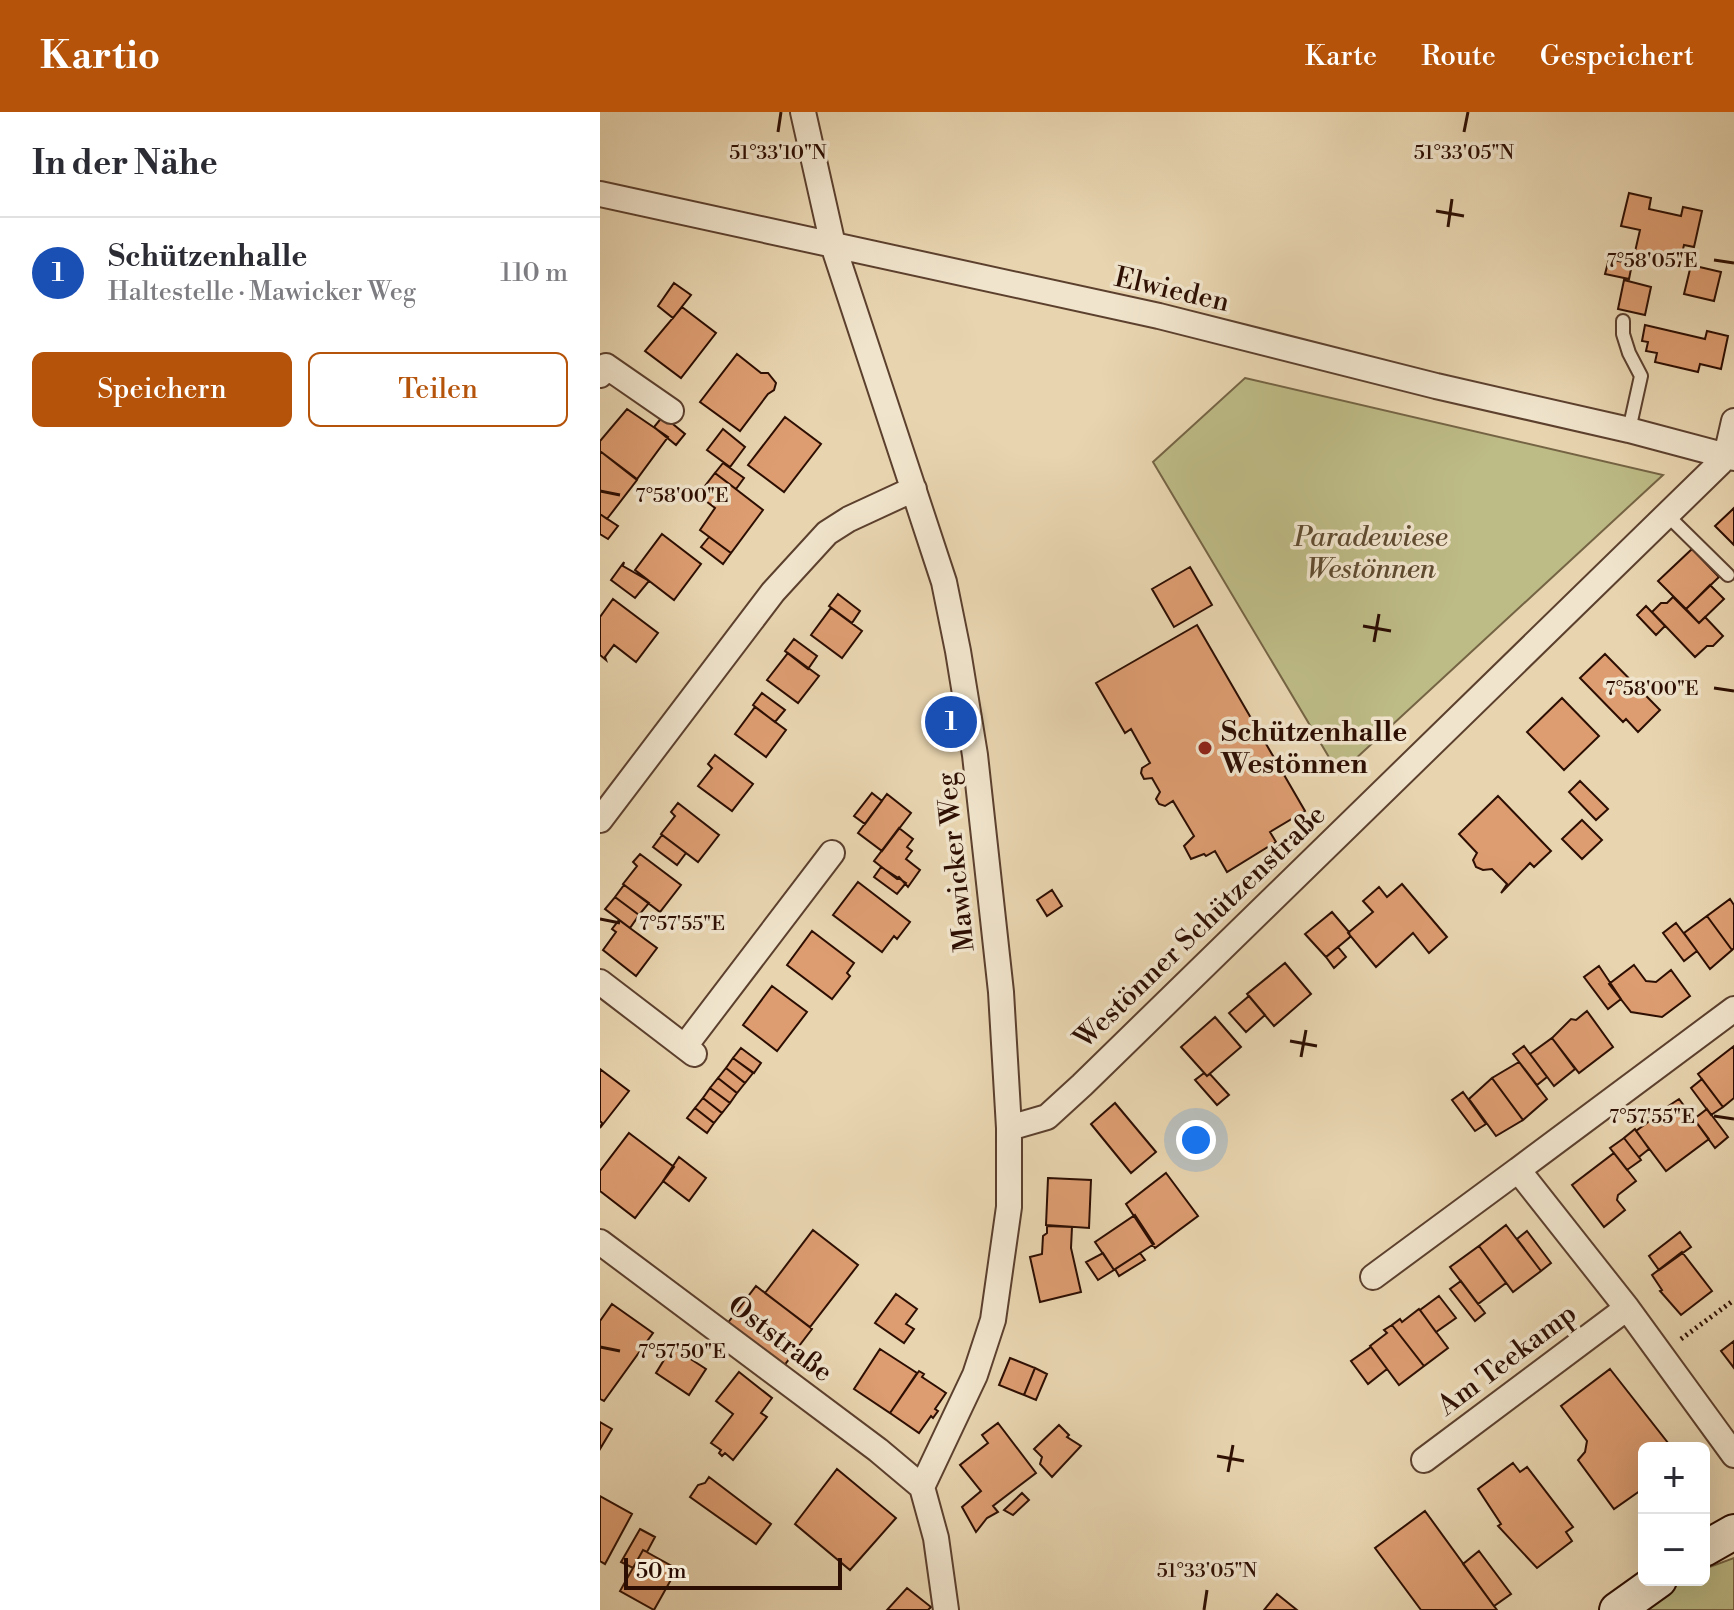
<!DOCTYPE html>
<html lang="de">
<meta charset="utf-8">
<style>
body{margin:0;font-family:"Libre Bodoni",serif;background:#f2f2f3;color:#2b2b33}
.controls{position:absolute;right:24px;bottom:24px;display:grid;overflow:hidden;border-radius:12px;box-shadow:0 8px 32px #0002}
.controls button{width:72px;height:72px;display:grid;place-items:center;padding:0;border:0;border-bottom:2px solid #e1e1e2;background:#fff;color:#2b2b33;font:40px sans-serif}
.scale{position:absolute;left:24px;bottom:20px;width:218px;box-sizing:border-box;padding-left:8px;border:4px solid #2d0e02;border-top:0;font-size:22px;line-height:28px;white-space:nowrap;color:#2d0e02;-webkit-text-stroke:6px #f0e4cc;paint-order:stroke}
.you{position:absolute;left:596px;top:1028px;width:28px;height:28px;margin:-20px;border:6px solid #fff;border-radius:50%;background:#1a73e8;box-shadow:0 0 0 12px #1a73e833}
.badge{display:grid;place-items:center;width:52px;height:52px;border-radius:50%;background:#b45309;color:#fff;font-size:26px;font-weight:700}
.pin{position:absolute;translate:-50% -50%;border:4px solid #fff;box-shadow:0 2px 8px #0006}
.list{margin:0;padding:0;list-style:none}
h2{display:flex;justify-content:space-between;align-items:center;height:104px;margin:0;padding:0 32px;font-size:34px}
h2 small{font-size:26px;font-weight:400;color:#7c7c81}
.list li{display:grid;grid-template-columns:52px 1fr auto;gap:24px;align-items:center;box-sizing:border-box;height:112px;padding:0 32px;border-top:2px solid #e1e1e2}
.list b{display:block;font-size:30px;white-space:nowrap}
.list p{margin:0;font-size:26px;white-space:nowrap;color:#7c7c81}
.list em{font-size:26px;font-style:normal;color:#7c7c81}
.actions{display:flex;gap:16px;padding:24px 32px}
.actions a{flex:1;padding:18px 0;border:2px solid #b45309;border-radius:12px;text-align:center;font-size:28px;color:#b45309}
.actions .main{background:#b45309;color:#fff}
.map{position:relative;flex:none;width:1134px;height:1498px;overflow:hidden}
header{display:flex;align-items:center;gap:48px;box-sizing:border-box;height:112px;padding:0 40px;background:#b45309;color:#fff}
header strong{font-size:38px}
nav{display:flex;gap:44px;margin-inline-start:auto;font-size:28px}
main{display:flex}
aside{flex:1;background:#fff}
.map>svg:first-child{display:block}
.green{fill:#bdbb86;stroke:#756444;stroke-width:2}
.building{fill:#dd9d71;stroke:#2d0e02;stroke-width:2}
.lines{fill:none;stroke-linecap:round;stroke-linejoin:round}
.lane-casing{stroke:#5c402e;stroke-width:16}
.street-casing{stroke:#5c402e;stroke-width:28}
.secondary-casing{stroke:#2d0e02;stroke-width:38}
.path{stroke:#2d0e02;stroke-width:5;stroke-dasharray:2 4;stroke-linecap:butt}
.lane{stroke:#f0e4cc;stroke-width:12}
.street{stroke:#f0e4cc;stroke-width:24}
.secondary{stroke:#f0e4cc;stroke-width:34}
.ticks{fill:none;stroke:#2d0e02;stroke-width:3}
.poi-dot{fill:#8f2418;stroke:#f0e4cc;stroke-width:3}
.labels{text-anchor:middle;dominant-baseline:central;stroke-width:7;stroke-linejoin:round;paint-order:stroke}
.street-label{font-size:28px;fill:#2d0e02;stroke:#f0e4cc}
.park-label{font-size:28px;font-style:italic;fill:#5f4b30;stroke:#f0e4cc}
.poi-label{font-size:28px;font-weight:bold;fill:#2d0e02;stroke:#f0e4cc;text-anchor:start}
.ticks-label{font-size:20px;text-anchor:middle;fill:#2d0e02;stroke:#f0e4cc;stroke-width:7;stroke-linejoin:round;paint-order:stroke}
</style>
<header>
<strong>Kartio</strong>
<nav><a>Karte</a><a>Route</a><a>Gespeichert</a></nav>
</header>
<main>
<aside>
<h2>In der Nähe<small></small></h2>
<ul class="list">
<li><span class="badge" style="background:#1a4fb4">1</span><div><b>Schützenhalle</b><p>Haltestelle · Mawicker Weg</p></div><em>110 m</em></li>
</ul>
<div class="actions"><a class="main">Speichern</a><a>Teilen</a></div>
</aside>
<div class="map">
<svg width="1134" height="1498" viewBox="0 0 1134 1498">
<rect width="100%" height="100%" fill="#e8d5b0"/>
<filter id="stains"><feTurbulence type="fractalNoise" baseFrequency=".0025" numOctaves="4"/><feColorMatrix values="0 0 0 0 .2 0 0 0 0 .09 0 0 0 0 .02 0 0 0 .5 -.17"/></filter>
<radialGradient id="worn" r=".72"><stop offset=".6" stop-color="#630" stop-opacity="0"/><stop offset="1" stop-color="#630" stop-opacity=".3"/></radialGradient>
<!-- green -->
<path class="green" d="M645 266 1063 363 739 662 553 350Z
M1134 1446V1498H1042L1080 1468H1104V1457Z"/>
<!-- building -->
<path class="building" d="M1029 81 1051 86 1049 97 1081 104 1083 95 1102 99 1094 135 1084 133 1079 154 1034 144 1040 118 1021 114Z
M1009 147 1032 152 1029 167 1005 162Z
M1091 153 1121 160 1114 189 1084 182Z
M1024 168 1051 175 1045 203 1018 197Z
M74 171 91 183 73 206 58 194Z
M82 195 116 221 81 266 45 239Z
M1045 213 1105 227 1107 219 1128 224 1121 257 1100 252 1098 260 1055 250 1057 241 1046 239 1048 230 1042 229Z
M137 242 161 261H168L176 271 174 278 168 282 140 319 100 290Z
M27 297 68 325 37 367 0 339V329Z
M63 304 85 322 76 333 54 315Z
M185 305 221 332 184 380 148 353Z
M123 317 145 335 130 355 107 338Z
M0 339 37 368 7 407 0 402Z
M123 351 144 366 136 377 115 361Z
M115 361 163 398 131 441 100 418 115 396 98 383Z
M1134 396V433L1115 414Z
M0 402 18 414 8 427 0 422Z
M62 422 101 452 74 488 35 458Z
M109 425 131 441 123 452 101 435Z
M1092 437 1119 465 1086 497 1058 469Z
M24 450 23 454 49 469 35 486 11 468Z
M590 455 612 493 574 515 552 477Z
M1110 473 1124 487 1099 511 1086 497Z
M238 482 260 499 252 511 229 494Z
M1073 485 1099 511 1105 505 1123 524 1113 534H1107L1095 545 1052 500 1061 491H1067Z
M13 487 58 521 36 550 14 533 5 545 6 548 0 543V505Z
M1046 494 1065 514 1056 523 1037 503Z
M231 496 262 519 242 546 211 523Z
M597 513 705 699 670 720 676 730 627 760 615 739 606 744 604 742 591 747 584 734 594 724 573 689 565 694 559 692 556 687 560 680 552 666 544 667 541 661 542 656 550 651 531 617 525 621 496 571Z
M194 527 217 544 208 557 185 539Z
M188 541 219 564 198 591 167 568Z
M1005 542 1060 598 1038 620 1026 607 1023 610 980 566Z
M162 581 185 598 175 610 153 593Z
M962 586 999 624 964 658 927 620Z
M155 595 186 618 166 645 135 622Z
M115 643 153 672 132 699 98 674 112 656 108 652Z
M980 669 1008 697 996 708 969 680Z
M272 681 282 689 265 712 254 704Z
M287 682 311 701 282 739 258 721Z
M898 684 951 739 934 755 930 751 901 781 907 772 892 757 883 758 876 755 873 748 877 741 859 722Z
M78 691 119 723 98 750 61 722 75 704 71 700Z
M982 708 1002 728 982 747 962 727Z
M299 716 313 727 307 735 312 739 306 747 320 758 308 775 299 765 297 767 274 749Z
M62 723 86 741 77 753 53 735Z
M40 742 81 773 60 800 23 772 37 754 33 750Z
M281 755 306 771 297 782 274 765Z
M258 770 310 810 297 827 294 824 282 840 233 803Z
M802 772 847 825 829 841 813 821 776 855 748 821 773 800 763 789 779 775 787 785Z
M24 773 49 791 39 803 15 785Z
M452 778 462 794 447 804 437 788Z
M15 785 39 803 30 816 5 797Z
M1130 787 1134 793V836L1132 838 1107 804Z
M732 800 749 820 750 825 726 845 705 822Z
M1107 804 1132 838 1110 857 1084 821Z
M19 808 57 836 36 864 3 838 16 820 12 817Z
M1076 811 1097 839 1084 849 1063 821Z
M212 819 254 851 247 861 250 864 232 887 187 853Z
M738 835 746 845 734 856 726 845Z
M685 851 711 882 674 914 647 882Z
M1034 853 1046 869 1056 870 1071 858 1090 884 1062 905 1031 900 1009 872Z
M999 854 1021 887 1008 897 984 865Z
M172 874 207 900 177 939 143 913Z
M649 884 665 903 646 920 629 901Z
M987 899 1013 935 979 961 952 926 971 907 976 908Z
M615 905 641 935 607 964 581 935Z
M952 926 975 957 954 974 930 942Z
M924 934 947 965 937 973 913 942Z
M1134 934V986L1123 995 1098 962Z
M141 936 161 951 154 961 133 946Z
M133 946 153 961 145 971 126 956Z
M919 950 947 987 923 1008 892 966Z
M126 956 145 971 137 981 118 966Z
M0 957 29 979 0 1016 2 1011 0 1009Z
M604 961 607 964 610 962 629 983 617 993 595 968Z
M118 966 137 981 130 991 110 976Z
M892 966 923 1008 896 1024 869 987Z
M1102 967 1123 995 1111 1003 1091 976Z
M110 976 130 991 122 1001 103 986Z
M863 980 886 1012 875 1019 852 988Z
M103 986 122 1001 114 1011 95 996Z
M1079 987 1109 1027 1066 1059 1036 1019 1051 1008 1050 1006Z
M515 991 556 1040 531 1061 491 1012Z
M95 996 114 1011 107 1021 87 1006Z
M1107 997 1128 1025 1115 1036 1094 1007Z
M1035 1017 1049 1037 1039 1045 1041 1048 1024 1026Z
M29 1021 74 1055 35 1106 0 1079V1059Z
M1024 1026 1041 1048 1027 1058 1010 1036Z
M1014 1041 1036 1069 1018 1083 1017 1088 1025 1098 1004 1115 972 1073Z
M79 1045 106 1066 89 1089 63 1069Z
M566 1061 598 1104 555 1136 526 1092Z
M448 1066 491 1068 489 1116 446 1113Z
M535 1103 554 1132 514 1158 495 1130Z
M906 1113 941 1159 913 1180 879 1134Z
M447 1114 472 1115 471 1136 481 1180 440 1190 430 1145 442 1142 443 1124 447 1121Z
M213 1118 258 1153 210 1215 165 1181Z
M927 1119 951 1151 941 1159 917 1127Z
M1080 1120 1091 1135 1059 1158 1049 1144Z
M879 1134 906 1171 878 1192 850 1155Z
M1082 1140 1112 1179 1081 1203 1060 1179 1062 1178 1052 1163Z
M503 1141 514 1158 498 1168 486 1150Z
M540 1141 545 1148 519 1164 515 1157Z
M861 1169 885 1201 875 1209 850 1177Z
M156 1174 212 1217 183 1255 127 1212Z
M296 1182 317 1197 306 1212 314 1217 304 1231 275 1211Z
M839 1184 856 1206 836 1220 820 1198Z
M12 1192 53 1221 4 1289 0 1287V1209Z
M819 1197 848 1236 824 1254 792 1213 800 1207 802 1210Z
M792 1213 824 1254 799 1273 770 1234 787 1221 784 1218Z
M1134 1229V1256L1121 1239Z
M72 1235 106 1257 89 1283 56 1261Z
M771 1235 787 1257 768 1272 751 1249Z
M280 1237 317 1261 290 1301 254 1277Z
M410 1246 435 1256 424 1283 399 1273Z
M435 1256 447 1262 436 1288 424 1283Z
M1010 1257 1072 1336H1044V1376L1014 1397 978 1348 985 1340 987 1329 961 1294Z
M319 1259 324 1262 322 1265 346 1281 335 1297 338 1299 333 1306 331 1304 319 1321 290 1301Z
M139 1260 172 1286 161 1301 167 1305 133 1348 125 1341 122 1344 119 1341 121 1338 111 1331 133 1302 116 1289Z
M0 1310 12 1317 0 1337Z
M398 1311 436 1361 393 1394 398 1400 387 1406 376 1420 362 1395 381 1379 360 1353 388 1331 382 1323Z
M459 1313 469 1323 467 1325 481 1334 452 1365 440 1352 442 1345 434 1337Z
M913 1351 920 1360 927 1355 973 1415 966 1420 972 1429 937 1456 898 1414 901 1412 878 1377Z
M237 1357 296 1406 250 1458 195 1412Z
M109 1365 171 1412 156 1432 90 1385 98 1373 105 1371Z
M422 1381 429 1388 413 1403 404 1398Z
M0 1384 32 1402 5 1452 0 1449Z
M825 1399 894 1494 897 1498H821L775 1436Z
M40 1417 55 1425 47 1440 43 1438 33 1456 21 1450Z
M43 1438 77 1457 54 1498 20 1479Z
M879 1439 911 1482 894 1494 863 1452Z
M307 1476 331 1495 328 1498H287Z
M677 1482 697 1498H664Z"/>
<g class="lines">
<!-- lane casing -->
<g class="lane-casing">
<path id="lane" d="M1023 209V222L1029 241 1041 264 1029 318
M1067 403 1128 463"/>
</g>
<!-- street casing -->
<g class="street-casing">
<path id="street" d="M203 0 233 133 344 470 358 539 375 643 401 880 409 1016V1095L393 1208 375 1263 322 1375 336 1426 346 1498
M0 82 559 204 836 274 1029 318 1134 346
M0 263 6 254 71 299
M0 708 173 480 227 421 249 407 314 377
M0 870 94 942
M1134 897 918 1058 1027 1196 1134 1343
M85 934 232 741
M409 1016 447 1005 482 973 1120 351 1126 344 1134 309
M0 1130 278 1338 322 1375
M773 1165 918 1058
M824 1348 1027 1196"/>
</g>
<!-- secondary casing -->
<g class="secondary-casing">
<path id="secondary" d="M1104 1437 1134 1420
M1017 1498 1059 1468"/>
</g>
<!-- path -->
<path class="path" d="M1081 1227 1134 1188"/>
<!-- lane -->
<use href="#lane" class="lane"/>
<!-- street -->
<use href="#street" class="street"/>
<!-- secondary -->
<use href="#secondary" class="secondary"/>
</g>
<!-- ticks -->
<path class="ticks" d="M178 20 181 0M864 20 868 0M836 99 864 104M848 115 852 87M1114 148 1134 151M0 379 20 383M763 514 791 519M774 530 779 502M1114 576 1134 579M0 807 20 811M690 929 717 934M701 945 706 918M1114 1004 1134 1007M0 1235 20 1239M617 1344 644 1349M628 1360 633 1333M604 1498 607 1478"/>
<!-- markers -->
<circle class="poi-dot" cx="605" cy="636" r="8"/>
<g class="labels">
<!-- street labels -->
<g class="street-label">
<text transform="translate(572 178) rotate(13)">Elwieden</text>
<text transform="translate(356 750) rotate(-96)">Mawicker Weg</text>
<text transform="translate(600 815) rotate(-44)">Westönner Schützenstraße</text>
<text transform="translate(180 1227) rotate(37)">Oststraße</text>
<text transform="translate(907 1248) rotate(-37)">Am Teekamp</text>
</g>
<!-- park labels -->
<g class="park-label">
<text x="771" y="425">Paradewiese<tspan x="771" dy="32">Westönnen</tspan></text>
</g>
<!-- poi labels -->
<g class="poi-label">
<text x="621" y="620">Schützenhalle<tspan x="621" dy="32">Westönnen</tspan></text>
</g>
</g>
<g class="ticks-label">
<text x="864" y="47">51°33'05"N</text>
<text x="178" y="47">51°33'10"N</text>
<text x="1052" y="155">7°58'05"E</text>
<text x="82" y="390">7°58'00"E</text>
<text x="1052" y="583">7°58'00"E</text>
<text x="82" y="818">7°57'55"E</text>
<text x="1052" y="1011">7°57'55"E</text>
<text x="82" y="1246">7°57'50"E</text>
<text x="607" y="1465">51°33'05"N</text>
</g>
<rect width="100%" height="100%" filter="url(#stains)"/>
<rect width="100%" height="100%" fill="url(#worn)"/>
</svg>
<div class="controls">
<button>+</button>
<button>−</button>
</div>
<div class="scale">50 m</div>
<div class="you"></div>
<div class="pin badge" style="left:351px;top:610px;background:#1a4fb4">1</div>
</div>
</main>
